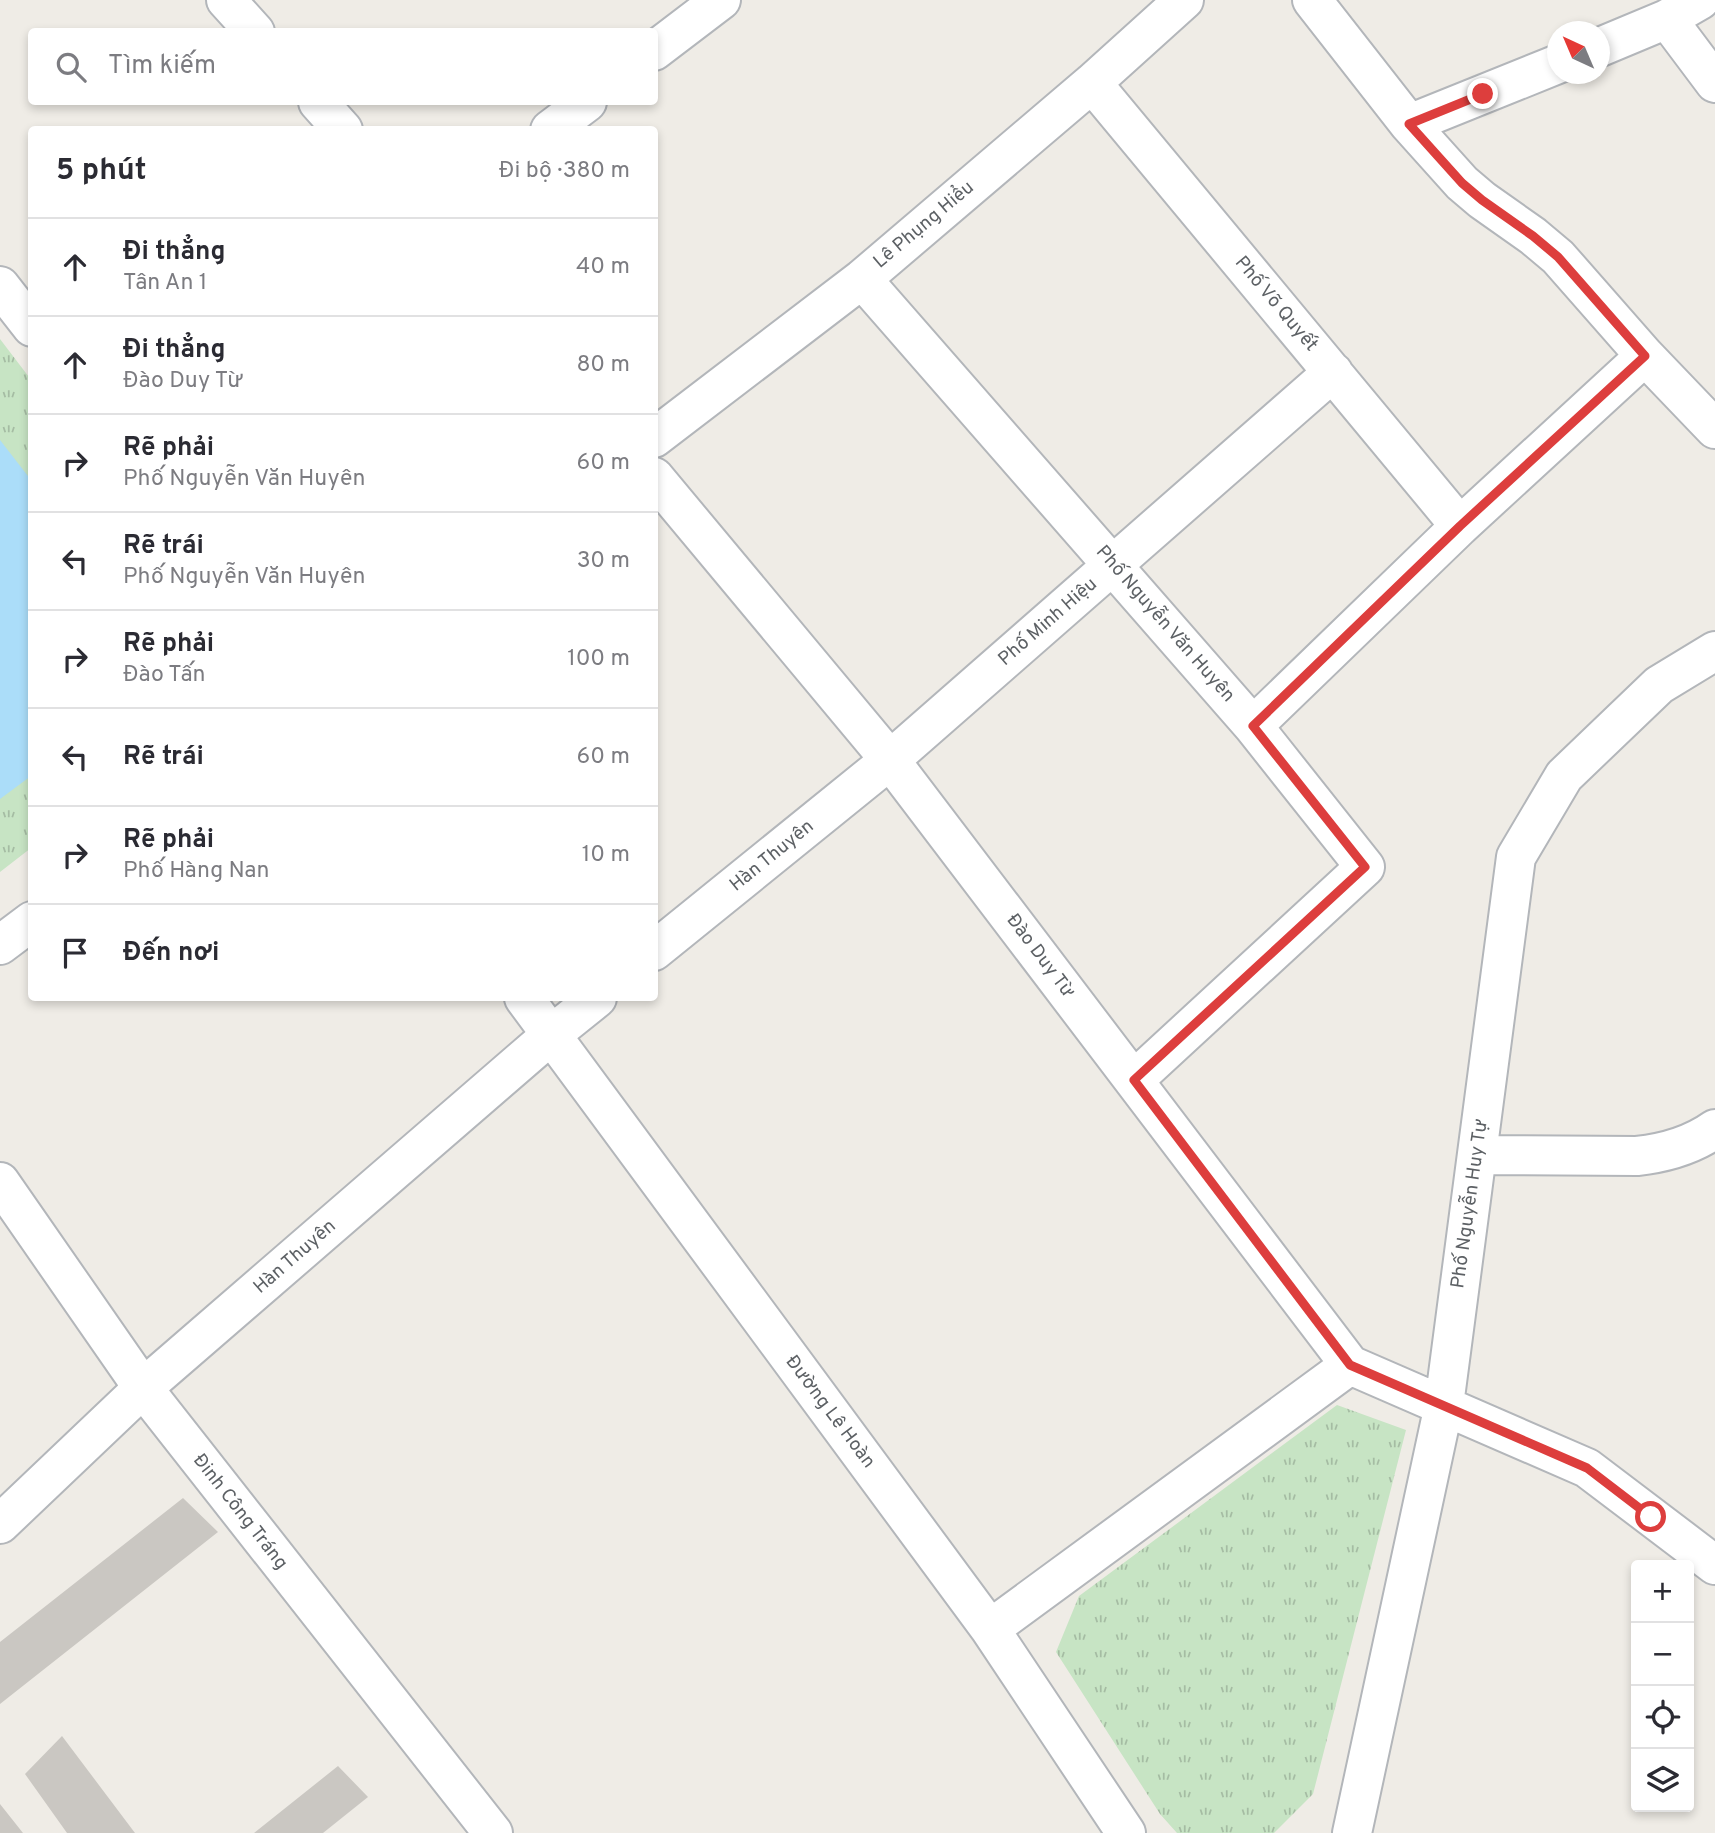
<!DOCTYPE html>
<html lang="vi">
<meta charset="utf-8">
<style>
body{margin:0;font-family:Overpass,sans-serif;background:#f2f2f3;color:#2b2b33}
.controls{position:absolute;right:21px;bottom:21px;display:grid;overflow:hidden;border-radius:7px;box-shadow:0 4px 10px #0003}
.controls button{width:63px;height:63px;display:grid;place-items:center;padding:0;border:0;border-bottom:2px solid #e1e1e2;background:#fff;color:#2b2b33;font:35px sans-serif}
.compass{position:absolute;left:1547px;top:21px;width:63px;height:63px;border-radius:50%;background:#fff;box-shadow:0 4px 10px #0003;rotate:316deg}
.stop{position:absolute;width:21px;height:21px;margin:-16px;border:5px solid #dd3e3d;border-radius:50%;background:#fff}
.stop.end{background:#dd3e3d;border-color:#fff;box-shadow:0 2px 7px #0008}
.list{margin:0;padding:0;list-style:none}
h2{display:flex;justify-content:space-between;align-items:center;height:91px;margin:0;padding:0 28px;font-size:30px}
h2 small{font-size:23px;font-weight:400;color:#7c7c81}
.list li{display:grid;grid-template-columns:46px 1fr auto;gap:21px;align-items:center;box-sizing:border-box;height:98px;padding:0 28px;border-top:2px solid #e1e1e2}
.list b{display:block;font-size:26px;white-space:nowrap}
.list p{margin:0;font-size:23px;white-space:nowrap;color:#7c7c81}
.list em{font-size:23px;font-style:normal;color:#7c7c81}
.icon{flex:none;width:38px;height:38px;fill:none;stroke:currentColor;stroke-width:2;stroke-linecap:round;stroke-linejoin:round}
.map{position:relative;flex:none;width:1715px;height:1833px;overflow:hidden}
.search{position:absolute;background:#fff;box-shadow:0 4px 10px #0003;left:28px;top:28px;width:630px;height:77px;display:flex;align-items:center;gap:18px;box-sizing:border-box;padding:0 24px;border-radius:7px;color:#7c7c81;font-size:26px}
.panel{position:absolute;background:#fff;box-shadow:0 4px 10px #0003;left:28px;top:126px;width:630px;height:875px;border-radius:7px}
.map>svg:first-child{display:block}
.park{fill:url(#park-tufts)}
.water{fill:#abddf9}
.building{fill:#cac7c2}
.lines{fill:none;stroke-linecap:round;stroke-linejoin:round}
.minor-casing{stroke:#b3b6ba;stroke-width:42}
.minor{stroke:#fff;stroke-width:38}
.route{stroke:#dd3e3d;stroke-width:9}
.labels{text-anchor:middle;dominant-baseline:central;stroke-width:5;stroke-linejoin:round;paint-order:stroke}
.street-label{font-size:19px;fill:#5d6165;stroke:#fff}
</style>
<div class="map">
<svg width="1715" height="1833" viewBox="0 0 1715 1833">
<defs>
<pattern id="park-tufts" width="24" height="20" patternUnits="userSpaceOnUse" patternTransform="scale(1.75)"><rect width="24" height="20" fill="#c7e4c4"/><path d="M3 7l-1-3M5 7V3M7 7l1-3M15 17l-1-3M17 17v-4M19 17l1-3" fill="none" stroke="#a5bca3"/></pattern>
</defs>
<rect width="100%" height="100%" fill="#efece6"/>
<!-- park -->
<path class="park" d="M0 339 32 381 31 848 0 872Z
M1337 1405 1406 1430 1313 1794 1274 1833H1177L1160 1814 1056 1652 1079 1596Z"/>
<!-- water -->
<path class="water" d="M0 440 31 480V776L0 799Z"/>
<!-- building -->
<path class="building" d="M183 1498 218 1532 0 1704V1642Z
M62 1736 135 1833H67L25 1774Z
M338 1766 368 1797 323 1833H254Z
M0 1804 23 1833H0Z"/>
<g class="lines">
<!-- minor casing -->
<g class="minor-casing">
<path id="minor" d="M226 0 255 32
M1312 0 1409 124 1462 183 1482 200 1533 236 1558 257 1645 356 1715 429
M1667 19 1715 83
M1600 47 1667 19 1700 0
M654 51 721 0
M1092 83 1460 526
M318 102 343 130
M1409 124 1558 64
M550 130 587 102
M862 279 1253 726 1365 867 1134 1080
M0 286 32 327
M654 438 862 279 1092 83 1184 0
M654 477 890 760 1350 1365 1587 1468 1715 1565
M1253 726 1460 526 1645 356
M0 945 32 921
M654 951 890 760 1333 372
M524 998 990 1629 1126 1833
M1477 1155 1637 1156C1665 1153 1691 1146 1715 1129
M0 1182 143 1388 493 1833
M0 1524 143 1388 551 1035 597 998
M990 1629 1350 1365
M1352 1833 1444 1405 1516 857 1564 776 1659 685 1715 651"/>
</g>
<!-- minor -->
<use href="#minor" class="minor"/>
</g>
<g class="lines">
<!-- route -->
<path class="route" d="M1483 94 1409 124 1462 183 1482 200 1533 236 1558 257 1645 356 1460 526 1253 726 1365 867 1134 1080 1350 1365 1587 1468 1651 1517"/>
</g>
<g class="labels">
<!-- street labels -->
<g class="street-label">
<text transform="translate(924 225) rotate(-40)">Lê Phụng Hiểu</text>
<text transform="translate(1276 304) rotate(50)">Phố Võ Quyết</text>
<text transform="translate(1048 622) rotate(-41)">Phố Minh Hiệu</text>
<text transform="translate(1165 624) rotate(49)">Phố Nguyễn Văn Huyên</text>
<text transform="translate(772 856) rotate(-39)">Hàn Thuyên</text>
<text transform="translate(1040 956) rotate(53)">Đào Duy Từ</text>
<text transform="translate(1470 1204) rotate(-82)">Phố Nguyễn Huy Tự</text>
<text transform="translate(295 1257) rotate(-41)">Hàn Thuyên</text>
<text transform="translate(830 1412) rotate(53)">Đường Lê Hoàn</text>
<text transform="translate(240 1512) rotate(52)">Đinh Công Tráng</text>
</g>
</g>
</svg>
<div class="controls">
<button>+</button>
<button>−</button>
<button><svg class="icon" aria-label="locate" viewBox="0 0 24 24"><circle cx="12" cy="12" r="6"/><path d="M12 2v4M12 18v4M2 12h4M18 12h4"/></svg></button>
<button><svg class="icon" aria-label="layers" viewBox="0 0 24 24"><path d="M12 4l9 5-9 5-9-5zM3 14l9 5 9-5"/></svg></button>
</div>
<svg class="compass" viewBox="-18 -18 36 36"><path d="M0-13l5 13h-10z" fill="#e53935"/><path d="M0 13l5-13h-10z" fill="#7c7c81"/></svg>
<div class="stop" style="left:1651px;top:1517px"></div>
<div class="stop end" style="left:1483px;top:94px"></div>
<div class="search"><svg class="icon" aria-label="search" viewBox="0 0 24 24"><circle cx="10" cy="10" r="6"/><path d="M15 15l6 6"/></svg>Tìm kiếm</div>
<section class="panel">
<h2>5 phút<small>Đi bộ · 380 m</small></h2>
<ul class="list">
<li><svg class="icon" aria-label="ahead" viewBox="0 0 24 24"><path d="M12 20V5M6 11l6-6 6 6"/></svg><div><b>Đi thẳng</b><p>Tân An 1</p></div><em>40 m</em></li>
<li><svg class="icon" aria-label="ahead" viewBox="0 0 24 24"><path d="M12 20V5M6 11l6-6 6 6"/></svg><div><b>Đi thẳng</b><p>Đào Duy Từ</p></div><em>80 m</em></li>
<li><svg class="icon" aria-label="right" viewBox="0 0 24 24"><path d="M7 20v-9h11M14 6l5 5-5 5"/></svg><div><b>Rẽ phải</b><p>Phố Nguyễn Văn Huyên</p></div><em>60 m</em></li>
<li><svg class="icon" aria-label="left" viewBox="0 0 24 24"><path d="M17 20v-9H6M10 6l-5 5 5 5"/></svg><div><b>Rẽ trái</b><p>Phố Nguyễn Văn Huyên</p></div><em>30 m</em></li>
<li><svg class="icon" aria-label="right" viewBox="0 0 24 24"><path d="M7 20v-9h11M14 6l5 5-5 5"/></svg><div><b>Rẽ phải</b><p>Đào Tấn</p></div><em>100 m</em></li>
<li><svg class="icon" aria-label="left" viewBox="0 0 24 24"><path d="M17 20v-9H6M10 6l-5 5 5 5"/></svg><div><b>Rẽ trái</b></div><em>60 m</em></li>
<li><svg class="icon" aria-label="right" viewBox="0 0 24 24"><path d="M7 20v-9h11M14 6l5 5-5 5"/></svg><div><b>Rẽ phải</b><p>Phố Hàng Nan</p></div><em>10 m</em></li>
<li><svg class="icon" aria-label="arrive" viewBox="0 0 24 24"><path d="M6 21V4h12l-3 4 3 4H6"/></svg><div><b>Đến nơi</b></div></li>
</ul>
</section>
</div>
